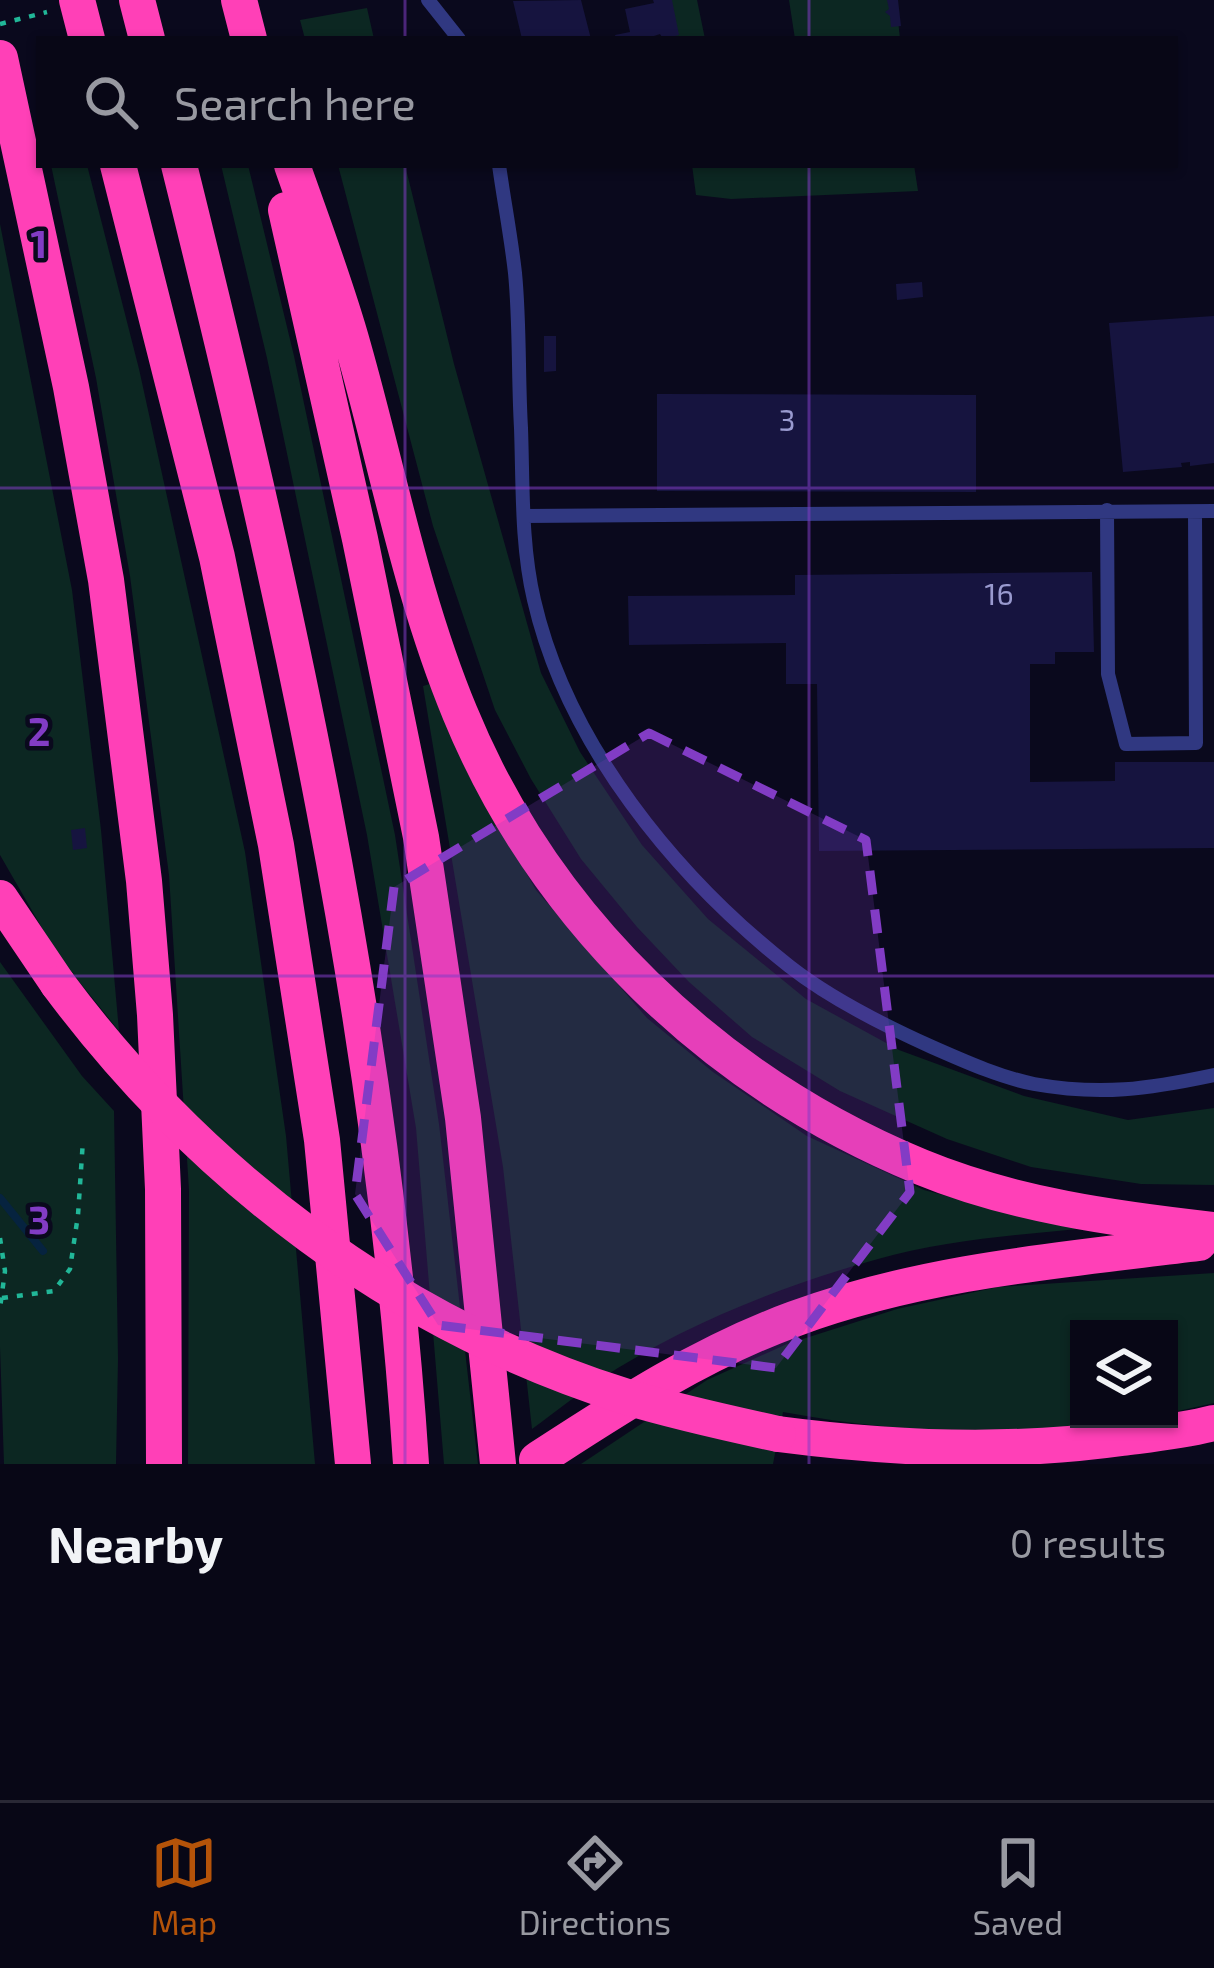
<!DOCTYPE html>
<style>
body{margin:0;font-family:"Exo 2",sans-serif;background:#11101f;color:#f1f3f6}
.controls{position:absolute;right:36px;bottom:36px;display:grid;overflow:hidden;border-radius:0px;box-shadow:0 3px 9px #0004}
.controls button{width:108px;height:108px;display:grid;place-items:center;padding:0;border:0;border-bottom:3px solid #292835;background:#080716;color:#f1f3f6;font:60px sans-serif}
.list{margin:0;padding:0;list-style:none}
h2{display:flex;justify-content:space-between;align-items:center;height:156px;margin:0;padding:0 48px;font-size:51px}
h2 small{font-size:39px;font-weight:400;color:#9899a1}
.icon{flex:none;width:66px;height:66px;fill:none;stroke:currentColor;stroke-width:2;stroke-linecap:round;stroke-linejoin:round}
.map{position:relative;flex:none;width:1214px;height:1464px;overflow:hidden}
.search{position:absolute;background:#080716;box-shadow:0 3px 9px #0004;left:36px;right:36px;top:36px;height:132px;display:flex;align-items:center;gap:30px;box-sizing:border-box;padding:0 42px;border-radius:0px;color:#9899a1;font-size:45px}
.sheet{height:336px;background:#080716}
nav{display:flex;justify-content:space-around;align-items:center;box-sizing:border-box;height:168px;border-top:3px solid #292835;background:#080716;font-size:33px;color:#9899a1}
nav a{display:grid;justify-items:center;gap:6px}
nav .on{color:#b45309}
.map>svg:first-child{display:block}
.green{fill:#0c2722}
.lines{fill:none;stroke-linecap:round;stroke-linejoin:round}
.stream{stroke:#06233f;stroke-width:8}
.building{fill:#16143f}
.path{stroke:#21b798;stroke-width:4.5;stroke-dasharray:6 9;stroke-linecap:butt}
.service{stroke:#303881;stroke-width:14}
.motorway{stroke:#ff40b7;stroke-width:36}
.motorway-bridge{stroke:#ff40b7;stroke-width:36}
.marked{fill:#823cc5;fill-opacity:0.2;stroke:#823cc5;stroke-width:9;stroke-dasharray:24 15;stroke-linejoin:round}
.grid{fill:none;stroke:#823cc5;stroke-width:3;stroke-opacity:0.55}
.labels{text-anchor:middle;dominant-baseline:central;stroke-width:9;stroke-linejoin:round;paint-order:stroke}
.number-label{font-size:30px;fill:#999acf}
.grid-label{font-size:39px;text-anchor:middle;font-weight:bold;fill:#823cc5;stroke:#0a091d;stroke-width:9;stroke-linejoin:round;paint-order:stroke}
</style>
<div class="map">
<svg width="1214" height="1464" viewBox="0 0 1214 1464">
<rect width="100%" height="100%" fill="#0a091d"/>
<!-- green -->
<path class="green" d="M670 0H697L705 39H675Z
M789 0H896L900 39H795Z
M367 8 374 39H305L300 20Z
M51 165H87L139 369 245 852 286 1136 315 1464H188L189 1190 169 875 130 576 96 378Z
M221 165H248L294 356 395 835 439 1124 478 1464H444L416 1128 367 835 267 358Z
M338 165H405L454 364 541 673 580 752 642 845 708 919 806 999 899 1050 1024 1096 1128 1120 1214 1108V1185L1141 1184 1031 1167 947 1139 840 1091 752 1037 689 982 637 927 581 859 531 779 495 710 433 526Z
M692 165H914L918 191 731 199 696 195Z
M0 224 72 590 101 830 119 1031 57 954 0 855Z
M430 684 484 799 536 890 647 1018 713 1072 807 1136 924 1190 1027 1217 1088 1228C1018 1235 945 1240 878 1259 781 1286 683 1325 599 1380 576 1395 554 1413 532 1429L503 1167 423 686Z
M0 962 82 1076 114 1111 118 1359 116 1464H4L0 1347Z
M1214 1273V1403L1169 1413V1329H1079V1419H1132C1017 1439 897 1433 783 1412L773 1464H581L707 1380 787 1344 897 1309 998 1287Z"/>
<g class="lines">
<!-- stream -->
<path class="stream" d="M0 1198 43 1251"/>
</g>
<!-- building -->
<path class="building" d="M581 0 591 39H522L513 1Z
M653 0H672L679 35 663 39 660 34 645 39H616L615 35 630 32 625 9 654 3Z
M887 0H898L901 26 891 27 890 16 885 12 889 9Z
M922 282 923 297 897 300 896 284Z
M1214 316V463L1190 466V462L1181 463 1182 467 1123 472 1109 323Z
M544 336H556V371L544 372Z
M657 394 976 395V492L657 491Z
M1092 572 1094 652H1055V664H1030V782L1115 781V762H1214V848L819 851 817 684H786V643L629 645 628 596 795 595V575Z
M85 828 87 848 73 850 71 830Z"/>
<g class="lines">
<!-- path -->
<path class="path" d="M0 24 47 12
M0 1238 5 1271 0 1308
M2 1298 54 1291 70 1269 78 1215 83 1140"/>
<!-- service -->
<path class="service" d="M428 0 459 39
M499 165C504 201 511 237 515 273 520 324 518 377 521 428 523 484 521 545 534 600 567 744 675 876 789 966 831 999 883 1025 932 1047 964 1061 999 1077 1034 1084 1101 1096 1148 1089 1214 1075
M1107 510 1108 674 1126 744 1196 743 1195 512
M524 516 1214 511"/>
<!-- motorway -->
<path class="motorway" d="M137 0 147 39
M239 0 249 39
M0 58 71 387 106 580 144 881 155 1015 163 1189 164 1464
M118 165 217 557 276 845 322 1140 353 1464
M179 165C285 592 383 1024 411 1464
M292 165C313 225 336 285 353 346 388 469 411 595 460 713 545 920 715 1082 921 1167 1013 1205 1116 1219 1214 1230
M286 210 360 539 421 837 463 1118 498 1464
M0 898 58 984
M778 1434C893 1449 1007 1454 1122 1438 1153 1434 1184 1431 1214 1423
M537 1460C620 1406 701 1353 794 1319 924 1271 1062 1260 1199 1243"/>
<!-- motorway-bridge -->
<path class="motorway-bridge" d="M77 0 87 39
M58 984C201 1176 397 1325 627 1397 677 1412 727 1423 778 1434"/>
</g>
<!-- marked area -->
<path class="marked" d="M649 733 866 840 910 1192 776 1368 438 1325 355 1194 394 887Z"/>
<!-- grid -->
<path class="grid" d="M405 0V39M809 0V39M405 165V1464M809 165V1464M0 488H1214M0 976H1214"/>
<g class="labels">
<!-- number labels -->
<g class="number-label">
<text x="787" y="419">3</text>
<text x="999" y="593">16</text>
</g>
</g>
<g class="grid-label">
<text x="39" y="258">1</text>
<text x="39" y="746">2</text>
<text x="39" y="1234">3</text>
</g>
</svg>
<div class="controls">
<button><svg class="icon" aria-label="layers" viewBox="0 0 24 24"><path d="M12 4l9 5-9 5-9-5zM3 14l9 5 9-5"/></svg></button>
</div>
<div class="search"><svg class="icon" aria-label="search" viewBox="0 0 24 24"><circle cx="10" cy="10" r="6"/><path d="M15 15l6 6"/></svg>Search here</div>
</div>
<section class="sheet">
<h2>Nearby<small>0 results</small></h2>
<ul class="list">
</ul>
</section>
<nav>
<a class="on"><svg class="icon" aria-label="map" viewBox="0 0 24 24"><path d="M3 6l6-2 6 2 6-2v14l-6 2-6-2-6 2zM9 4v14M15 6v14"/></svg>Map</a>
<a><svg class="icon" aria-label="directions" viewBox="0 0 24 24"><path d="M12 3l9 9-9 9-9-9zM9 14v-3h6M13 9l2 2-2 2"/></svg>Directions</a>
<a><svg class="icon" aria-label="saved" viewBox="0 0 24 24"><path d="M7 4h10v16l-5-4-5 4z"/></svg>Saved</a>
</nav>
